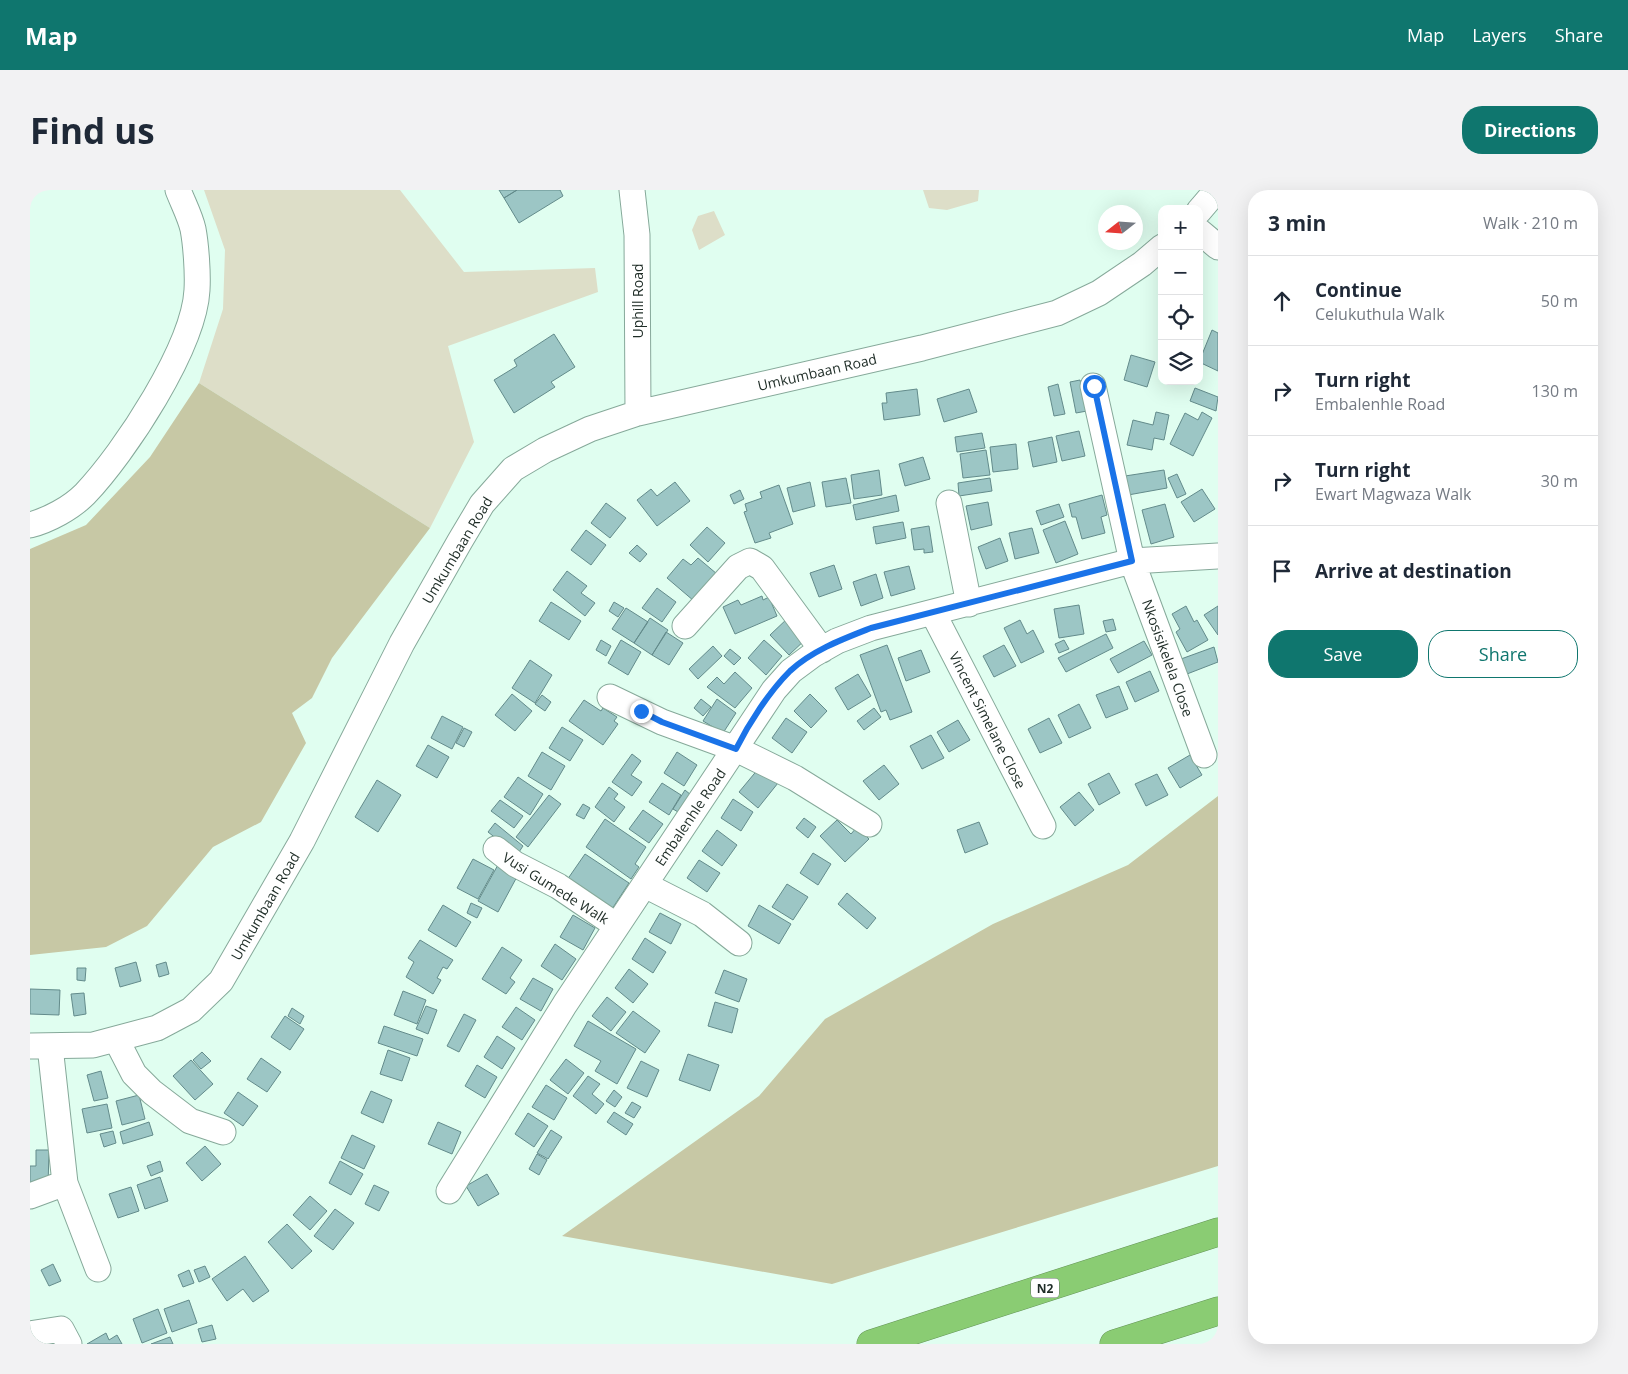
<!DOCTYPE html>
<meta charset="utf-8">
<style>
body{margin:0;font-family:"Open Sans",sans-serif;background:#f2f2f3;color:#1f2937}
.controls{position:absolute;right:15px;top:15px;display:grid;overflow:hidden;border-radius:10px;box-shadow:0 5px 20px #0002}
.controls button{width:45px;height:45px;display:grid;place-items:center;padding:0;border:0;border-bottom:1px solid #e0e1e3;background:#fff;color:#1f2937;font:25px sans-serif}
.compass{position:absolute;left:1068px;top:15px;width:45px;height:45px;border-radius:50%;background:#fff;box-shadow:0 5px 20px #0002;rotate:253deg}
.stop{position:absolute;width:15px;height:15px;margin:-11px;border:4px solid #1a73e8;border-radius:50%;background:#fff}
.stop.end{background:#1a73e8;border-color:#fff;box-shadow:0 1px 5px #0008}
.list{margin:0;padding:0;list-style:none}
h2{display:flex;justify-content:space-between;align-items:center;height:65px;margin:0;padding:0 20px;font-size:21px}
h2 small{font-size:16px;font-weight:400;color:#747a83}
.list li{display:grid;grid-template-columns:32px 1fr auto;gap:15px;align-items:center;box-sizing:border-box;height:90px;padding:0 20px;border-top:1px solid #e0e1e3}
.list b{display:block;font-size:19px;white-space:nowrap}
.list p{margin:0;font-size:16px;white-space:nowrap;color:#747a83}
.list em{font-size:16px;font-style:normal;color:#747a83}
.actions{display:flex;gap:10px;padding:15px 20px}
.actions a{flex:1;padding:11px 0;border:1px solid #0f766e;border-radius:20px;text-align:center;font-size:18px;color:#0f766e}
.actions .main{background:#0f766e;color:#fff}
.icon{flex:none;width:28px;height:28px;fill:none;stroke:currentColor;stroke-width:2;stroke-linecap:round;stroke-linejoin:round}
.map{position:relative;flex:none;width:1188px;height:1154px;overflow:hidden;border-radius:20px}
header{display:flex;align-items:center;gap:30px;box-sizing:border-box;height:70px;padding:0 25px;background:#0f766e;color:#fff}
header strong{font-size:24px}
nav{display:flex;gap:28px;margin-inline-start:auto;font-size:18px}
.intro{display:flex;align-items:center;justify-content:space-between;box-sizing:border-box;height:120px;padding:0 30px}
h1{margin:0;font-size:35px}
.button{padding:12px 22px;border-radius:20px;background:#0f766e;color:#fff;font-size:18px;font-weight:700}
main{display:flex;gap:30px;padding:0 30px}
aside{flex:1;background:#fff;border-radius:20px;box-shadow:0 5px 20px #0002}
.map>svg:first-child{display:block}
.green{fill:#dddec8}
.forest{fill:#c7c8a5}
.building{fill:#9cc6c5;stroke:#638b8b}
.lines{fill:none;stroke-linecap:round;stroke-linejoin:round}
.street-casing{stroke:#86a99a;stroke-width:27}
.highway-casing{stroke:#659458;stroke-width:29}
.street{stroke:#fff;stroke-width:25}
.highway{stroke:#8acc73;stroke-width:28}
.route{stroke:#1a73e8;stroke-width:6}
.labels{text-anchor:middle;dominant-baseline:central;stroke-width:4;stroke-linejoin:round;paint-order:stroke}
.shield{fill:#fff;stroke:#626c68;stroke-width:1}
.shield-label{font-size:12px;font-weight:bold;fill:#1f2d27}
.street-label{font-size:14px;fill:#1f2d27;stroke:#fff}
</style>
<header>
<strong>Map</strong>
<nav><a>Map</a><a>Layers</a><a>Share</a></nav>
</header>
<div class="intro"><h1>Find us</h1><a class="button">Directions</a></div>
<main>
<div class="map">
<svg width="1188" height="1154" viewBox="0 0 1188 1154">
<rect width="100%" height="100%" fill="#e0fef0"/>
<!-- green -->
<path class="green" d="M174 0H370L434 82 565 78 568 102 418 156 444 252 400 338 169 193 193 119 195 60Z
M893 0H949L948 11 917 20 899 18Z
M684 21 695 45 669 60 662 40 668 26Z"/>
<!-- forest -->
<path class="forest" d="M169 193 400 338 302 468 282 508 262 523 276 553 231 632 183 657 117 736 76 757 0 765V359L56 335 120 267Z
M1188 606V976L802 1094 532 1046 729 906 795 829 963 734 1098 675Z"/>
<!-- building -->
<path class="building" d="M469 0H487L474 8Z
M487 0H530L533 6 489 33 474 8Z
M1182 140 1188 143V181L1169 172Z
M524 144 545 177 521 192 525 197 484 223 464 190 487 176 484 170Z
M1101 165 1125 172 1117 197 1094 190Z
M1050 190 1057 221 1046 223 1040 192Z
M1028 194 1035 224 1024 226 1018 197Z
M1165 198 1188 207 1186 221 1160 211Z
M887 199 890 225 854 230 852 213H857L856 203Z
M939 199 947 222 914 232 907 209Z
M1126 222 1139 225 1134 250 1124 248 1122 260 1097 255 1103 230 1123 235Z
M1172 222 1182 228 1163 266 1140 254 1155 223 1168 230Z
M1049 241 1055 266 1032 271 1026 246Z
M952 243 955 258 927 262 925 247Z
M1022 247 1027 272 1003 277 998 252Z
M986 254 988 279 963 282 960 257Z
M956 260 960 285 933 288 930 264Z
M893 267 900 289 875 296 869 274Z
M849 280 852 305 824 309 821 285Z
M1134 280 1137 298 1098 305 1095 286Z
M1147 284 1156 304 1147 308 1138 288Z
M816 288 821 313 796 317 792 292Z
M960 288 962 301 929 306 928 293Z
M645 292 660 311 627 336 607 310 621 299 627 306Z
M780 292 785 316 763 322 757 298Z
M749 295 763 334 739 343 741 348 725 353 714 322 717 321 715 314 732 308 730 302Z
M1172 299 1185 319 1164 332 1151 312Z
M710 300 714 309 704 314 700 305Z
M866 305 869 321 826 330 823 315Z
M1072 305 1077 325 1071 327 1075 343 1052 349 1046 327H1042L1039 314Z
M958 312 962 335 941 340 936 316Z
M576 313 596 328 580 348 561 333Z
M1029 314 1034 327 1011 335 1006 321Z
M1135 314 1144 347 1121 354 1112 320Z
M1035 331 1048 364 1026 373 1013 340Z
M873 332 876 348 846 354 843 337Z
M899 336 903 362 894 363V359L884 360 881 339Z
M677 337 695 353 678 372 660 355Z
M1002 338 1009 363 985 369 979 343Z
M556 340 576 355 561 375 541 360Z
M970 348 978 371 956 379 948 357Z
M607 355 617 364 610 372 599 363Z
M668 368 687 384 664 411 637 388 653 369 661 375Z
M804 375 812 399 789 407 780 383Z
M879 376 885 399 861 406 854 382Z
M537 381 557 396 551 403 565 413 555 426 523 400Z
M846 384 853 408 831 416 823 392Z
M627 398 646 412 632 432 612 418Z
M732 406 733 410 739 407 747 426 705 444 693 417 708 410 711 415Z
M521 412 551 431 539 450 509 431Z
M584 412 594 418 588 427 579 421Z
M1049 415 1054 444 1029 448 1024 419Z
M1156 416 1164 432 1167 430 1178 450 1157 462 1146 442 1150 439 1142 424Z
M1188 416V445L1174 425Z
M596 418 618 432 604 453 582 439Z
M759 427 777 448 759 465 740 445Z
M620 428 638 440 622 465 604 453Z
M1083 429 1086 440 1076 442 1073 431Z
M990 430 997 444 1003 440 1014 462 991 473 974 438Z
M636 442 653 453 639 475 622 465Z
M1076 444 1083 458 1036 482 1028 468Z
M571 450 581 456 576 466 566 460Z
M591 450 611 462 598 485 578 473Z
M734 450 752 466 736 485 718 468Z
M1034 450 1039 459 1029 463 1025 454Z
M1114 451 1122 465 1088 483 1080 469Z
M857 455 882 522 860 530 856 520 851 522 830 465Z
M974 455 986 476 964 487 953 466Z
M683 456 692 466 668 489 659 479Z
M1184 457 1188 472 1157 484 1151 469Z
M700 459 711 468 704 475 694 466Z
M891 460 900 482 876 491 868 468Z
M500 470 522 485 505 513 482 498Z
M1120 481 1129 501 1105 512 1096 492Z
M705 482 722 498 705 518 677 497 687 487 694 494Z
M828 484 841 506 818 520 805 498Z
M1089 496 1098 519 1076 528 1066 505Z
M482 504 502 521 485 541 465 525Z
M780 504 797 521 781 538 764 521Z
M512 505 521 512 515 521 505 514Z
M671 509 681 517 673 526 664 518Z
M687 509 706 523 693 543 673 531Z
M554 510 571 521 573 518 587 527 584 531 588 534 573 555 539 531Z
M1049 514 1061 538 1039 548 1028 525Z
M844 518 851 527 834 540 827 531Z
M412 526 433 537 422 559 401 548Z
M756 528 777 542 762 563 742 548Z
M1019 528 1032 553 1010 563 998 539Z
M928 530 940 550 919 562 907 542Z
M532 537 553 550 540 571 519 558Z
M434 538 442 542 434 557 426 553Z
M901 545 914 568 892 579 880 556Z
M398 555 419 567 407 588 386 576Z
M512 562 535 576 521 600 498 586Z
M647 562 667 575 654 596 634 583Z
M602 564 611 571 601 585 612 592 602 606 582 592Z
M1160 565 1172 585 1150 598 1138 578Z
M854 575 869 594 849 610 833 591Z
M729 578 748 593 728 618 709 602Z
M1079 583 1090 603 1069 615 1058 594Z
M1127 584 1138 605 1116 616 1105 594Z
M488 587 513 604 500 625 474 607Z
M347 590 371 605 348 642 325 627Z
M632 593 651 605 639 625 619 612Z
M579 597 588 604 584 609 595 617 584 632 565 617Z
M655 600 661 605 653 625 643 619Z
M1049 602 1064 620 1045 636 1030 617Z
M519 605 531 614 498 657 486 647Z
M703 609 723 622 711 641 691 628Z
M470 610 493 626 484 638 461 621Z
M553 614 560 618 554 629 546 625Z
M613 620 633 634 619 653 599 639Z
M774 628 786 637 778 648 766 638Z
M575 629 616 657 605 674 609 677 601 689 556 657Z
M807 630 821 644 827 637 839 649 815 672 790 646Z
M949 632 958 654 935 663 927 640Z
M465 633 493 656 487 665 458 642Z
M687 640 707 655 692 676 672 661Z
M783 663 801 674 788 695 770 683Z
M555 664 599 693 582 719 537 690Z
M443 669 464 680 448 709 427 698Z
M669 670 690 683 677 702 657 688Z
M469 673 489 683 468 722 448 711Z
M757 694 778 707 763 730 742 717Z
M817 703 846 728 837 739 808 714Z
M441 713 452 718 447 728 437 723Z
M413 715 441 732 426 757 398 740Z
M729 715 761 734 749 754 718 736Z
M630 723 651 734 641 754 619 742Z
M543 725 565 738 553 760 530 747Z
M615 748 636 762 623 783 602 769Z
M390 750 423 770 417 779 413 777 407 788 411 790 403 804 376 787 384 772 378 768Z
M525 754 546 769 532 790 511 776Z
M472 757 492 770 480 788 485 792 476 804 452 789Z
M106 772 111 791 90 797 85 778Z
M136 772 139 784 129 787 126 775Z
M47 778H56L55 791 47 790Z
M599 779 618 794 603 813 585 798Z
M694 780 717 789 709 812 685 803Z
M503 788 523 799 511 821 490 809Z
M0 799 30 800 29 825 0 824Z
M373 801 396 810 387 834 364 825Z
M54 803 56 824 44 826 41 804Z
M577 807 596 822 581 841 562 826Z
M685 812 708 819 702 843 678 836Z
M396 816 407 820 398 844 386 839Z
M486 817 505 830 492 850 472 837Z
M262 818 274 826 270 834 258 826Z
M603 821 630 841 615 863 586 843Z
M434 824 446 830 429 862 417 856Z
M255 826 274 839 260 860 241 847Z
M558 831 606 859 587 894 565 881 571 871 544 856Z
M354 836 393 849 387 866 348 853Z
M467 846 485 858 472 879 454 867Z
M358 860 380 868 372 891 350 884Z
M172 862 181 871 171 879 163 870Z
M658 864 689 875 680 901 649 890Z
M231 868 251 882 237 902 217 889Z
M536 869 554 883 538 904 520 890Z
M161 870 183 894 165 910 143 886Z
M611 871 629 880 617 907 597 898Z
M447 875 467 887 455 908 435 896Z
M71 881 78 908 64 911 57 885Z
M558 886 570 894 562 904 574 914 566 924 543 906Z
M516 895 537 908 524 930 502 917Z
M584 900 592 907 585 917 576 911Z
M341 901 362 910 353 933 331 923Z
M208 902 228 916 213 936 194 923Z
M109 905 115 929 92 935 86 911Z
M602 912 611 917 604 928 595 923Z
M77 914 82 938 57 943 52 919Z
M584 922 603 934 596 945 577 932Z
M498 923 518 936 504 957 485 944Z
M119 932 123 945 93 954 90 942Z
M408 932 431 942 422 964 398 954Z
M521 940 532 947 518 969 507 963Z
M83 941 86 953 74 957 70 944Z
M322 945 345 956 334 979 311 968Z
M175 956 191 974 172 991 156 973Z
M6 960H19L18 997 0 996V976H6Z
M507 964 517 970 509 985 499 979Z
M130 971 133 981 121 986 117 976Z
M310 971 333 984 321 1005 299 993Z
M457 984 469 1004 448 1016 436 996Z
M130 987 138 1011 115 1019 107 995Z
M344 995 359 1002 349 1021 335 1014Z
M101 997 109 1021 88 1028 79 1004Z
M280 1006 297 1021 280 1040 263 1025Z
M305 1019 324 1033 303 1060 284 1046Z
M257 1034 282 1061 262 1079 238 1052Z
M215 1066 239 1101 223 1112 213 1099 197 1111 182 1089Z
M23 1074 31 1091 19 1096 11 1080Z
M175 1076 180 1087 169 1092 164 1080Z
M159 1080 164 1093 153 1097 148 1085Z
M159 1110 167 1133 142 1142 134 1119Z
M128 1119 137 1143 112 1153 103 1129Z
M182 1135 186 1149 172 1152 168 1139Z
M76 1143 79 1150 87 1145 92 1154H57Z
M140 1147 143 1154H121Z"/>
<g class="lines">
<!-- street casing -->
<g class="street-casing">
<path id="street" d="M602 0 607 45 608 223
M1169 21 1187 0
M1169 41 1188 57
M1063 196 1102 371 1174 565
M919 313 939 414
M0 335C19 330 41 318 55 304 95 262 164 157 167 100 168 83 166 55 163 39 160 26 153 13 148 0
M903 423 1013 636
M655 436 708 377 720 371 732 378 792 460
M580 507 632 532 706 559 765 588 839 634
M466 659 485 674 528 696 587 736
M615 695 672 724 709 753
M87 851 104 884 122 902 160 931 193 942
M0 856 63 855 127 838 161 820 191 791 272 651 372 453 430 351 452 314 483 279 515 260 560 239 608 223 892 158 1027 123 1069 103 1112 74 1132 57
M35 993 68 1079
M419 1001 535 814 744 500 761 481 784 464 807 451 841 438 1102 371 1188 366
M0 1006 35 993 20 856
M0 1144 31 1139 39 1154"/>
</g>
<!-- highway casing -->
<g class="highway-casing">
<path id="highway" d="M841 1154 1188 1042
M1084 1154 1188 1121"/>
</g>
<!-- street -->
<use href="#street" class="street"/>
<!-- highway -->
<use href="#highway" class="highway"/>
</g>
<g class="lines">
<!-- route -->
<path class="route" d="M611 521 632 532 706 559C719 533 739 502 760 481 783 460 813 449 841 438L1102 371 1064 196"/>
</g>
<g class="labels">
<!-- shield labels -->
<rect class="shield" x="1001" y="1088.5" width="28" height="19" rx="4"/>
<g class="shield-label">
<text x="1015" y="1098">N2</text>
</g>
<!-- street labels -->
<g class="street-label">
<text transform="translate(607 111) rotate(-90)">Uphill Road</text>
<text transform="translate(787 182) rotate(-13)">Umkumbaan Road</text>
<text transform="translate(427 360) rotate(-59)">Umkumbaan Road</text>
<text transform="translate(1138 468) rotate(70)">Nkosisikelela Close</text>
<text transform="translate(958 530) rotate(63)">Vincent Simelane Close</text>
<text transform="translate(660 627) rotate(-56)">Embalenhle Road</text>
<text transform="translate(526 698) rotate(32)">Vusi Gumede Walk</text>
<text transform="translate(235 716) rotate(-60)">Umkumbaan Road</text>
</g>
</g>
</svg>
<div class="controls">
<button>+</button>
<button>−</button>
<button><svg class="icon" aria-label="locate" viewBox="0 0 24 24"><circle cx="12" cy="12" r="6"/><path d="M12 2v4M12 18v4M2 12h4M18 12h4"/></svg></button>
<button><svg class="icon" aria-label="layers" viewBox="0 0 24 24"><path d="M12 4l9 5-9 5-9-5zM3 14l9 5 9-5"/></svg></button>
</div>
<svg class="compass" viewBox="-18 -18 36 36"><path d="M0-13l5 13h-10z" fill="#e53935"/><path d="M0 13l5-13h-10z" fill="#747a83"/></svg>
<div class="stop" style="left:1064px;top:196px"></div>
<div class="stop end" style="left:611px;top:521px"></div>
</div>
<aside>
<h2>3 min<small>Walk · 210 m</small></h2>
<ul class="list">
<li><svg class="icon" aria-label="ahead" viewBox="0 0 24 24"><path d="M12 20V5M6 11l6-6 6 6"/></svg><div><b>Continue</b><p>Celukuthula Walk</p></div><em>50 m</em></li>
<li><svg class="icon" aria-label="right" viewBox="0 0 24 24"><path d="M7 20v-9h11M14 6l5 5-5 5"/></svg><div><b>Turn right</b><p>Embalenhle Road</p></div><em>130 m</em></li>
<li><svg class="icon" aria-label="right" viewBox="0 0 24 24"><path d="M7 20v-9h11M14 6l5 5-5 5"/></svg><div><b>Turn right</b><p>Ewart Magwaza Walk</p></div><em>30 m</em></li>
<li><svg class="icon" aria-label="arrive" viewBox="0 0 24 24"><path d="M6 21V4h12l-3 4 3 4H6"/></svg><div><b>Arrive at destination</b></div></li>
</ul>
<div class="actions"><a class="main">Save</a><a>Share</a></div>
</aside>
</main>
